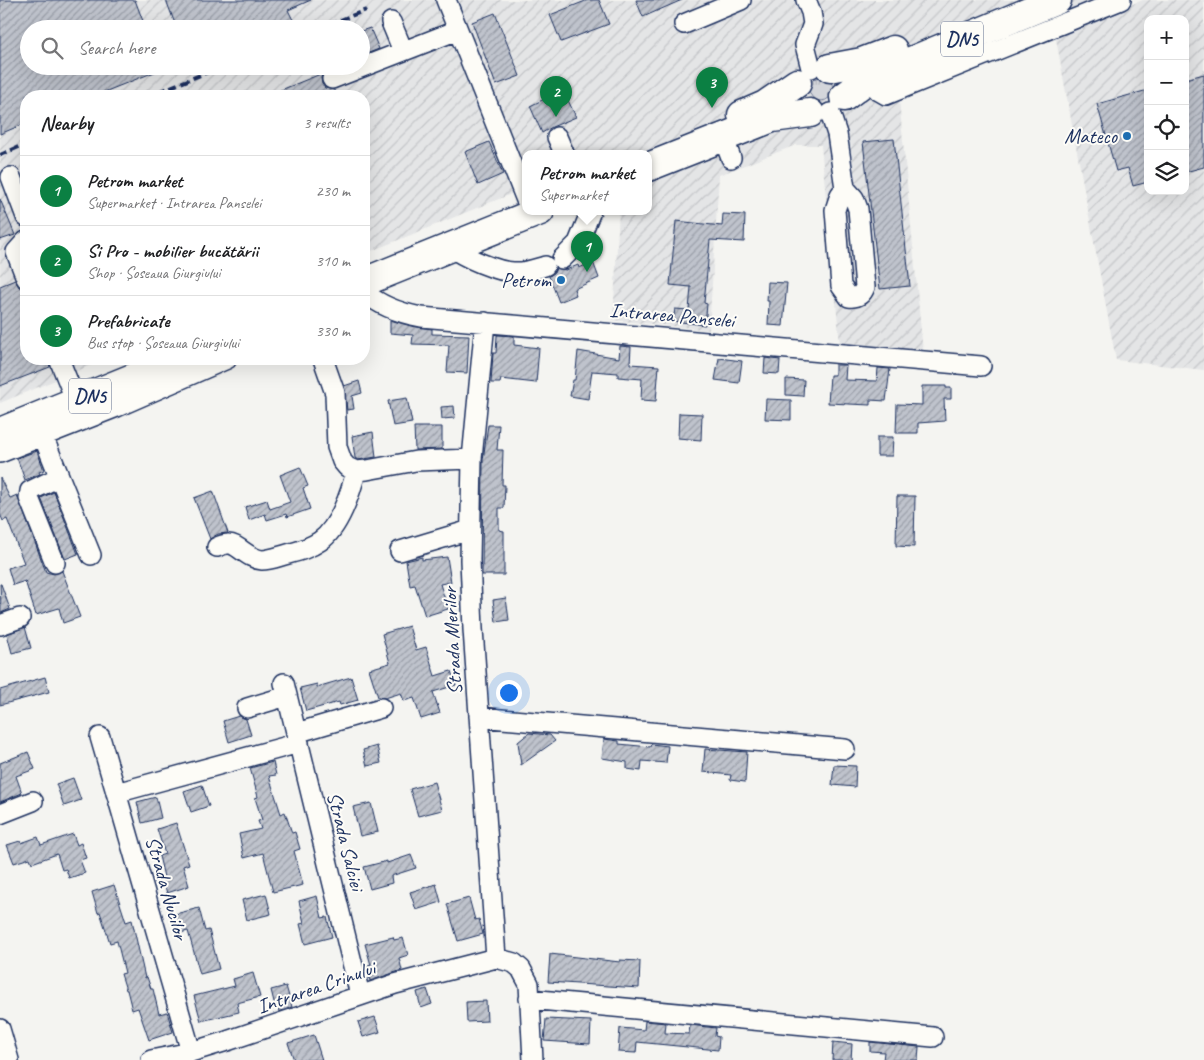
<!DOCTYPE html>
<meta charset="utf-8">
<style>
body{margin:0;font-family:Caveat,sans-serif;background:#f6f6f6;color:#202124}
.controls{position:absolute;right:15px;top:15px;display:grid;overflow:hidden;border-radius:10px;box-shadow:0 5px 20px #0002}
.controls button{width:45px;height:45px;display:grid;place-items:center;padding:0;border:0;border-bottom:1px solid #e0e0e0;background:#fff;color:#202124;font:25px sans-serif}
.you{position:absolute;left:508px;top:692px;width:18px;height:18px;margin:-12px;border:4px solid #fff;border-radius:50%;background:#1a73e8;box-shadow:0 0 0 8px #1a73e833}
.badge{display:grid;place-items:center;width:32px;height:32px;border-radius:50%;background:#0b8043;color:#fff;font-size:16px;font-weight:700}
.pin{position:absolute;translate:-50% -41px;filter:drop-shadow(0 1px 2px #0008)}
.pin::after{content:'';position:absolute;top:26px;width:18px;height:15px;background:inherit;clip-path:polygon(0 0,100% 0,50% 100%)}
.popup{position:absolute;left:522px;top:150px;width:130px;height:65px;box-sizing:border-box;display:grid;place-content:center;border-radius:10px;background:#fff;filter:drop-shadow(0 1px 4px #0005);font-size:16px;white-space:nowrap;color:#757577}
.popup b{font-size:19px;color:#202124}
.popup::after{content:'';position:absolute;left:50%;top:100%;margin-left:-10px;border:10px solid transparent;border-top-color:#fff}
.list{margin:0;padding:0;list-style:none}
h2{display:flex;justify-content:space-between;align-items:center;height:65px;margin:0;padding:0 20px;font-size:21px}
h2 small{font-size:16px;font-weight:400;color:#757577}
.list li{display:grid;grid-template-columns:32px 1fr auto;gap:15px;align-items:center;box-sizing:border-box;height:70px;padding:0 20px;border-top:1px solid #e0e0e0}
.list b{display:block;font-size:19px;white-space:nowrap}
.list p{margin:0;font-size:16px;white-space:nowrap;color:#757577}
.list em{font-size:16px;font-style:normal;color:#757577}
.icon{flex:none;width:28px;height:28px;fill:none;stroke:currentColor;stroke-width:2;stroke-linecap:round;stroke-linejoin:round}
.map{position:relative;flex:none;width:1204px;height:1060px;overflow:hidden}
.search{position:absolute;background:#fff;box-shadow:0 5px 20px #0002;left:20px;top:20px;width:350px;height:55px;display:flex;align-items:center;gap:12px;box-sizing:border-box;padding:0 18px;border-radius:28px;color:#757577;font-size:19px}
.panel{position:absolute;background:#fff;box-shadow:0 5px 20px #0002;left:20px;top:90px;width:350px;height:275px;border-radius:20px}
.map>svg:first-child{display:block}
.industrial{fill:url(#industrial-furrows);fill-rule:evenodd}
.grass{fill:url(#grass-tufts);stroke:#78829c}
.building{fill:url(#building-hatch);stroke:#1b2f5e}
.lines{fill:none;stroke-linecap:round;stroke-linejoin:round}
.minor-casing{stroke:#1b2f5e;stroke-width:22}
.highway-casing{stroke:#1b2f5e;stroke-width:31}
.minor{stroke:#fdfcf7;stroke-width:19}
.highway{stroke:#fdfcf7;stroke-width:28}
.rail{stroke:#1b2f5e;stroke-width:4;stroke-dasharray:8 4;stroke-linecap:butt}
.poi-dot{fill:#1f6fb2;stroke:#fdfcf7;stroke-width:2}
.labels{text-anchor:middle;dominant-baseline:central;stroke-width:4;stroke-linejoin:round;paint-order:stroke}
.shield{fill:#fdfcf7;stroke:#5f6c8c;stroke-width:1}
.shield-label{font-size:20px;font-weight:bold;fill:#1b2f5e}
.poi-label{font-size:21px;fill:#1b2f5e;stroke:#fdfcf7;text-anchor:end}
.street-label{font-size:21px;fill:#1b2f5e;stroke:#fdfcf7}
</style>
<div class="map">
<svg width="1204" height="1060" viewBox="0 0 1204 1060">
<defs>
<pattern id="industrial-furrows" width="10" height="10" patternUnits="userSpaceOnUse" patternTransform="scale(1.25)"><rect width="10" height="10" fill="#e4e5e6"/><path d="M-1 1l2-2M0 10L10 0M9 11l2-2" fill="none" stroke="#c3c5c8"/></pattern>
<pattern id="grass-tufts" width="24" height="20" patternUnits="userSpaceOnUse" patternTransform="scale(1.25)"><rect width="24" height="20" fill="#d4d6db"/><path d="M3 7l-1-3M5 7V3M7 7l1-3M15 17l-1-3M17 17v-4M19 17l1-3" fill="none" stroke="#b5b8be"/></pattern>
<pattern id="building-hatch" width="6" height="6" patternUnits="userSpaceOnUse" patternTransform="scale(1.25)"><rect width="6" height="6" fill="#bfc3cc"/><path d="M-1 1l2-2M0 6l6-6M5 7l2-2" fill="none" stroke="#9a9fa9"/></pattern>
</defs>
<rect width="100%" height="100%" fill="#f4f4f1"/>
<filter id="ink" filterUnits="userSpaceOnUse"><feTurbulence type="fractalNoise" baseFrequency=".02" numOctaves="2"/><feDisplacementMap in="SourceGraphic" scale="10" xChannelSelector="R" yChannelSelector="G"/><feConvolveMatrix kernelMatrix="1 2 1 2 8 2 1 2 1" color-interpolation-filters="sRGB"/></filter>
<g filter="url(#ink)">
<!-- industrial -->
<path class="industrial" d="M0 0H1099L1098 17 1143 0H1204V370L1116 360 1056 39 899 99 923 352 840 345 821 145H796L719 175 709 330 613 320 619 211H648V153H622V149L610 153H526V188L364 254V96H26V359H106L0 403ZM1148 19H1185V191H1148ZM29 29H361V66H29Z"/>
<!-- grass -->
<path class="grass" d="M809 89a12 12 0 1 1 24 0a12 12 0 1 1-24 0Z"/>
<!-- building -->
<path class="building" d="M0 0H135L146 29H29V66L167 67 94 96H26V123L0 134Z
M166 0H311L288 10 293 20 272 29H177Z
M588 0H599L609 24 561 42 550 15Z
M636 0H682L643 17Z
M495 13 520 76 496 85 472 22Z
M370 28 379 49 361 56V31Z
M323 73 321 78 322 84 325 88 334 90 336 96H266Z
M1204 74V167L1185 172V79Z
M563 90 576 117 552 127 542 133 530 106Z
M1148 90V182L1133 186 1128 168 1116 171 1097 104Z
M894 139 910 286 880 289 863 142Z
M489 142 503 174 478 185 465 152Z
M0 199 15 235 0 240Z
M723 214 745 215 744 242 710 240 704 303 707 304 705 325 673 321 675 309 689 310 691 287 670 285 676 221 722 226Z
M593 262 599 278 574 289 576 295 559 302 549 276 554 273 556 268 566 270 578 265 579 268Z
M15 280 19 287 26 289V359H48L50 367 0 386V286Z
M768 282 787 283 783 326 768 325 769 301H767Z
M390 320 411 326 432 329V334L469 335 467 373 447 372 449 345 412 344 413 335 390 333Z
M497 335 514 336V345L539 348 536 383 501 379 500 383H491L493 353H496Z
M620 346 631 347 630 364 659 366 656 401 641 400 642 379 618 377V373L592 371 588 399 570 396 573 380H575L578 351 619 358Z
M719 358 742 361 739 383 715 380Z
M765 358 780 360 779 374 764 373Z
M835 365H846L845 380 877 381 878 368 890 369 886 401 870 400V405L828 403 830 375H835Z
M786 379 804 380 803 396 786 395Z
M359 381 362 393 352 396 354 409 347 410 344 386Z
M922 386H946V388H951V399H944L945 421 918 423V433H896L897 404 922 405Z
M407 398 412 423 393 426 388 401Z
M766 399 791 400V420L765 419Z
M454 406 455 418 442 419 441 407Z
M679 413 702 414 701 440 678 438Z
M488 425H499L497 450H503L502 485H505L504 508H499V530L504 531V575H482L483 460Z
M414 427H442V449L415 450Z
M373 432 376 457 358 460 355 458 352 436Z
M877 437H893L892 456H877Z
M37 451 44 470 39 472 40 474 25 480 17 458Z
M300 467 308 486 303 488 310 509 287 517 286 514 267 520 265 514 249 520 245 507 267 500 270 509 290 502 280 475Z
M0 478 10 498 17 495 46 572 54 574 62 571 80 617 63 623 59 608 36 615 25 581 13 585 8 568 24 563 7 519 3 521 0 514Z
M213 491 228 533 218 534 210 539 194 498Z
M54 492 78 554 65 559 41 498Z
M897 496H915L914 547 896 546Z
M422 557V560L447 557 451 582 440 584 448 609 425 616 415 585 410 586 406 561Z
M0 584H1L10 609 1 613Z
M506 598 509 620 496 622 493 600Z
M409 626 416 650 426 647 435 676 451 671 456 685 433 692 440 713 421 719 414 698 404 701 401 693 385 698 378 697 369 669 390 663 382 634Z
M25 627 31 648 12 653 7 634Z
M45 677 49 692 0 705V690Z
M351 677 358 700 340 705 339 702 306 711 300 688 317 684V687Z
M239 716 246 719 251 735 229 742 223 721Z
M529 733 550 735 555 741 521 765 518 742Z
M604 739 619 741V744L650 747 651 744 668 746 666 763 642 761 641 771 627 769V762L602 758Z
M377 746 381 763 367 766 363 750Z
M705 749 747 752 745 782 730 780 731 775 703 772Z
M28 752 35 769 16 776 22 793 0 802V763Z
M273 762 276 775 269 776 281 814 285 812 292 833 295 832 300 849 294 851 303 885 273 892 263 853 244 858 239 834 261 829 258 821 262 820 255 798 258 797 250 768Z
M834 765 856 766 855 787 832 785Z
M73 778 81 800 64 806 56 784Z
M434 782 442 810 418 816 410 789Z
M202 785 209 806 191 812 184 791Z
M156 797 161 818 142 823 137 802Z
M371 803 378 832 360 836 353 807Z
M176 823 189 864 183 866 189 886 167 893 162 878 164 877 159 856 165 854 157 829Z
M73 834 77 845 81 843 86 858 80 860 85 873 69 878 66 869 62 870 57 854 32 863 30 858 14 863 7 845 20 841 21 843 38 837 41 845Z
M411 855 416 868 391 876 392 883 370 889 364 867 387 861V863Z
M436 884 441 902 416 910 410 892Z
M114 885 126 922 132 920 145 978 147 977 151 989H153L159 1014 167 1012 173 1032 149 1040 138 1008 132 1010 127 990H126L121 974 125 973 117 941 110 943 100 912 98 913 92 892Z
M266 894 271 914 247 920 242 900Z
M317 896 322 918 327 917 332 937 305 944 300 924 304 923 299 901Z
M469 898 475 920 479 919 483 934 458 941 447 904Z
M199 908 205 931 209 930 219 969 200 974 188 931 176 934 171 915Z
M393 937 394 940 403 938 408 955 399 958 402 970 370 981 366 967 371 965 365 944Z
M550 954 620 962V960L640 961 639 988 548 982Z
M253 973 260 997 237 1003 239 1012 201 1021 194 996 235 986 233 979Z
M286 986 292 1007 279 1012 277 1005 275 1006 271 990Z
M427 989 432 1004 421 1008 417 992Z
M486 1001 487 1021 467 1022 466 1002Z
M375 1017 380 1032 363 1037 358 1022Z
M546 1019 591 1021 590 1044 544 1041Z
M645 1021 666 1023 665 1033 689 1034 690 1025 716 1028 715 1036 719 1037 718 1050 637 1042 636 1053 618 1052 620 1028 644 1030Z
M314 1035 322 1060H294L288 1043Z
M833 1042 852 1044 851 1060H832Z
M870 1042 919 1047 918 1060H883L884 1052 870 1051Z"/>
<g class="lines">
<!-- minor casing -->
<g class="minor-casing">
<path id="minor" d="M446 0 526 200
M806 0 811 12 813 24 805 45 811 68
M391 22 403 51
M684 24 741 0
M332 79 458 30
M868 79 879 91 886 95 1121 0
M830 113 837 134 845 188 854 198 858 209 865 287C862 295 858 298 849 297L841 286 835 210 840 195 845 188
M557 137 564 153
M723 137 731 158
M11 177 26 217
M26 241 16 252 26 278
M451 247C463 257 498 272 514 272 525 273 535 269 545 266
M562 259 578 243 591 211
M364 292C380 306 400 313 421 317L981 366
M485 322 472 459 470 560 473 629 496 958
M59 359 71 389
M323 359 335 393 337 447 342 461 347 467 356 471 367 470 416 461 472 459
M43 436 91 555
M0 453 117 407 227 359
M217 547C220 546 224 544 228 544 237 543 248 559 262 560 270 560 280 556 288 554 299 551 310 548 320 541 339 528 351 492 356 471
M400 551 470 530
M55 563 29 498 30 491 59 477
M0 625 20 618
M284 683 360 995
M247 708 287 696
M479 717 845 749
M296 733 381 708
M100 737 191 1052
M116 793 299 743
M0 814 33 801
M529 999 933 1037
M0 1029 9 1060
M151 1060 191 1052 227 1041 395 984 496 958 514 963 521 969 529 984 533 1060"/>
</g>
<!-- highway casing -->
<g class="highway-casing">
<path id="highway" d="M830 68 862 62 893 50
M844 97 868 79 1057 0
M742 115 765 105 797 83
M648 167 772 118 810 113
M364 282 540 211
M0 432 179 359"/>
</g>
<!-- minor -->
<use href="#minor" class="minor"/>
<!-- highway -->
<use href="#highway" class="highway"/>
<!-- rail -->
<path class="rail" d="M318 29 366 10
M148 96 223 66
M0 155 26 144"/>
</g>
</g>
<!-- markers -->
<g class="poi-dot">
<circle cx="1127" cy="136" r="5"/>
<circle cx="561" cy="280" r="5"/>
</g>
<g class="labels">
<!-- shield labels -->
<g class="shield">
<rect x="941" y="21.5" width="42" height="35" rx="4"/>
<rect x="69" y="378.5" width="42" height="35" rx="4"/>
</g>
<g class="shield-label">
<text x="962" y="39">DN5</text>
<text x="90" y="396">DN5</text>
</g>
<!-- poi labels -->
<g class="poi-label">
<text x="1117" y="136">Mateco</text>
<text x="551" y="280">Petrom</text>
</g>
<!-- street labels -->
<g class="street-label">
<text transform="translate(672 315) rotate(5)">Intrarea Panselei</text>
<text transform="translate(452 641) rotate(-93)">Strada Merilor</text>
<text transform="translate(346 841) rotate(76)">Strada Salciei</text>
<text transform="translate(167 888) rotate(74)">Strada Nucilor</text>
<text transform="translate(316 987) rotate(-19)">Intrarea Crinului</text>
</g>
</g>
</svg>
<div class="controls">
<button>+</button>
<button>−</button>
<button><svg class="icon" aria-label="locate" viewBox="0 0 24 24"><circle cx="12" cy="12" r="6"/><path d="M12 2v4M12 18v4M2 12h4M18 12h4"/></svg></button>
<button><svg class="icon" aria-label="layers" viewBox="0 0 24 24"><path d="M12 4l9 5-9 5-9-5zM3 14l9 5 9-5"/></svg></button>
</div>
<div class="you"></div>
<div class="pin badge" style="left:587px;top:272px">1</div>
<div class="popup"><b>Petrom market</b>Supermarket</div>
<div class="pin badge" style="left:556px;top:117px">2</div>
<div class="pin badge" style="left:712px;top:108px">3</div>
<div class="search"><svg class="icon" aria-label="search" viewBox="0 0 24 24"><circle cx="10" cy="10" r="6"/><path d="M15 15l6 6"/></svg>Search here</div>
<section class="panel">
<h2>Nearby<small>3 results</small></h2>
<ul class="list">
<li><span class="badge">1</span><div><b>Petrom market</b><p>Supermarket · Intrarea Panselei</p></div><em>230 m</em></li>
<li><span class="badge">2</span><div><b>Si Pro - mobilier bucătării</b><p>Shop · Șoseaua Giurgiului</p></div><em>310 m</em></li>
<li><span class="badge">3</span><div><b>Prefabricate</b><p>Bus stop · Șoseaua Giurgiului</p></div><em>330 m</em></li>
</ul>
</section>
</div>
